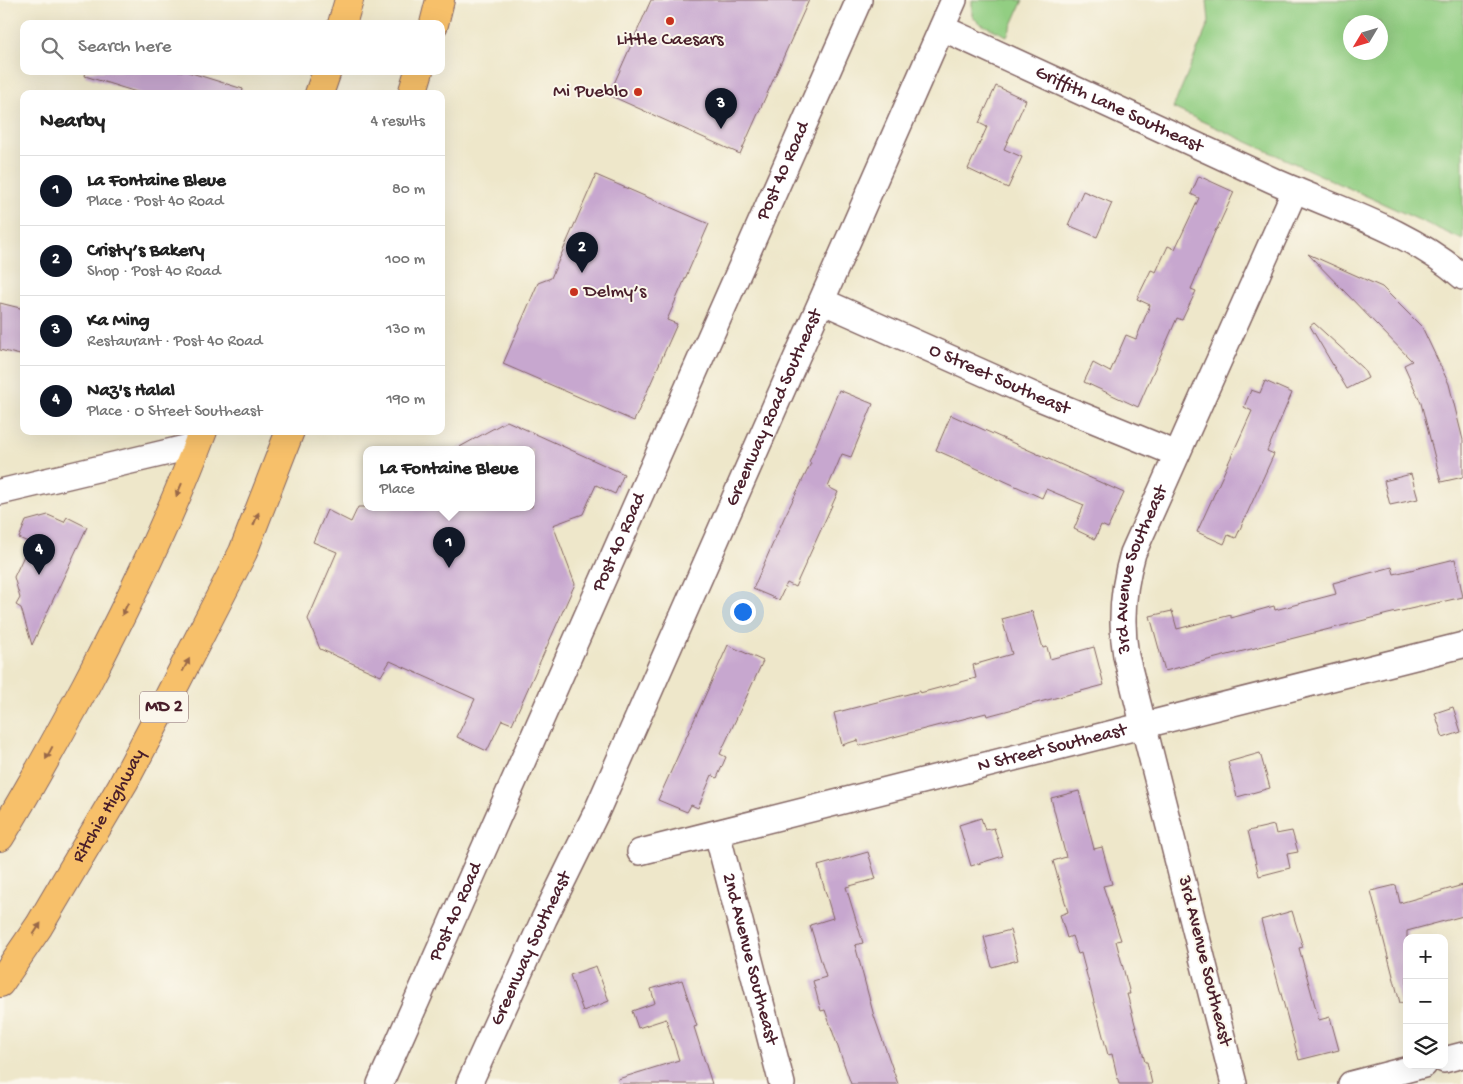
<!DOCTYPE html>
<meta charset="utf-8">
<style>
body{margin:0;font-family:"Gochi Hand",sans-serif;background:#f2f2f2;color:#222}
.controls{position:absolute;right:15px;bottom:15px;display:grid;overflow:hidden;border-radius:10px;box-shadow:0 5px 20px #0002}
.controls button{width:45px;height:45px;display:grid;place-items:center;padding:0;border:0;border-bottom:1px solid #e0e0e0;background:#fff;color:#222;font:25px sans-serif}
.compass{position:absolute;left:1343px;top:15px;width:45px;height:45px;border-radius:50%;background:#fff;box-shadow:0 5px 20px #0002;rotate:232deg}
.you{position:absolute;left:742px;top:611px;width:18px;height:18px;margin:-12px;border:4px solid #fff;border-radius:50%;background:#1a73e8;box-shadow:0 0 0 8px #1a73e833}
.badge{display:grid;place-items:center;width:32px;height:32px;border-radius:50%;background:#111827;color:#fff;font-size:16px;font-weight:700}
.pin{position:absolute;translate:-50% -41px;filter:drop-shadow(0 1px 2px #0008)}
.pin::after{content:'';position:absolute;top:26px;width:18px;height:15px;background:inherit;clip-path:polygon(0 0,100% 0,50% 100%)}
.popup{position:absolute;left:363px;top:446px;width:172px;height:65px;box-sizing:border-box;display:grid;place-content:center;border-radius:10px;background:#fff;filter:drop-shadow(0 1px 4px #0005);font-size:16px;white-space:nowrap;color:#767676}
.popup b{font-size:19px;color:#222}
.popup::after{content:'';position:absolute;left:50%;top:100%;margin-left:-10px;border:10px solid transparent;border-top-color:#fff}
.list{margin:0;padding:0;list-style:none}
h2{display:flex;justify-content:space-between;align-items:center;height:65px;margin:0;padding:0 20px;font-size:21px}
h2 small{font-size:16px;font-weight:400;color:#767676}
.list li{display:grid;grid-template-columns:32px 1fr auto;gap:15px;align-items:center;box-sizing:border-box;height:70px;padding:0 20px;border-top:1px solid #e0e0e0}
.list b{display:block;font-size:19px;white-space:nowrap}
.list p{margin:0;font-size:16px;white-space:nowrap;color:#767676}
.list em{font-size:16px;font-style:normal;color:#767676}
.icon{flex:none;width:28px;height:28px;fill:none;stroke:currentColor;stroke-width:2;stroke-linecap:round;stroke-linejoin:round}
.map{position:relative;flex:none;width:1463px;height:1084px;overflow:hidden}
.search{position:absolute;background:#fff;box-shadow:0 5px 20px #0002;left:20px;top:20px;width:425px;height:55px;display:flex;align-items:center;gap:12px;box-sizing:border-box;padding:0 18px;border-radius:10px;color:#767676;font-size:19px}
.panel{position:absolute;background:#fff;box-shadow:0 5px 20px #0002;left:20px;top:90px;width:425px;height:345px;border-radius:10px}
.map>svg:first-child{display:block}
.green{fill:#92ce82;stroke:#6e7656;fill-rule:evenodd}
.building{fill:#c7a7cf}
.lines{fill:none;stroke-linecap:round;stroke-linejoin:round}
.street-casing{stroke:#836563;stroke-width:28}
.primary-casing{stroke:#836563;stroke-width:30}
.street{stroke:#fff;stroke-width:25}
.primary{stroke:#f7c06b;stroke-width:28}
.oneway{fill:#986748}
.poi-dot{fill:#c8321e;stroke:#fbf7ec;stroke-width:2}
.labels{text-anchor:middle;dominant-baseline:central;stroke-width:4;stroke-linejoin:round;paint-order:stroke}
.shield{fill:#fbf7ec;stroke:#7f6065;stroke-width:1}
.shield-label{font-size:18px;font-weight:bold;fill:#4a1f2b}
.poi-label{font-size:19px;fill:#4a1f2b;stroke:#fbf7ec}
.street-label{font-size:19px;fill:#4a1f2b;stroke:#fbf7ec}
</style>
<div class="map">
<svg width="1463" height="1084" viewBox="0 0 1463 1084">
<rect width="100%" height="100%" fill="#fbf7ec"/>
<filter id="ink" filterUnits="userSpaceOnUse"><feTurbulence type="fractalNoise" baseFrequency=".02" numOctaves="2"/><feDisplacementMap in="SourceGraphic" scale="10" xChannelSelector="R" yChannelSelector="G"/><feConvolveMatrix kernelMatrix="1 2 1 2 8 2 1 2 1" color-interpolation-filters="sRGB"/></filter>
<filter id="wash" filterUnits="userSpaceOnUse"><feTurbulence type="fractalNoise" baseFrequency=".0096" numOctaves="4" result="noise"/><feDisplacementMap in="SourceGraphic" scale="20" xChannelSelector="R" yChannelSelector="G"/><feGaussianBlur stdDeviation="1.12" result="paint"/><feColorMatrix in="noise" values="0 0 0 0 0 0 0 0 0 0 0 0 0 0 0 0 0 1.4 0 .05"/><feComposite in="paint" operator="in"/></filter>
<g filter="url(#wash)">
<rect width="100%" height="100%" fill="#eee7ca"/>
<!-- green -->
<path class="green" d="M972 0H1023L1007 36 979 23 972 16Z
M1207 0H1463V240L1173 108 1209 22ZM1350 22H1380V52H1350Z"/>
<g id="blocks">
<!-- building -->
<path class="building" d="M651 0H809L740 154 609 95Z
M86 71H185L243 89 242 94H143L85 76Z
M996 86 1026 100 1004 149 1022 157 1008 188 968 169 987 127 979 123Z
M596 175 709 224 667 320 677 324 634 421 503 364 538 283 551 278Z
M1199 176 1234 192 1217 229H1216L1191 289 1196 291 1182 320 1177 318 1138 407 1084 382 1093 363 1110 372 1126 335 1136 339 1150 305 1137 299 1151 270 1156 272 1168 246 1175 249 1199 198 1191 194Z
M1083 191 1112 203 1097 237 1068 225Z
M1308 254 1382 287 1422 327 1449 384 1463 440V477L1441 482 1421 403 1404 365 1412 361Z
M0 303 24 309V356L0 350Z
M1314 323 1363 368 1368 378 1347 389 1310 326Z
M1265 381 1292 393 1267 451 1274 454 1236 538 1228 535 1224 544 1197 532 1252 411 1244 407 1251 390 1260 393Z
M839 390 873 404 851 457 842 454 828 487 838 492 795 587 787 583 779 600 753 589 784 518 811 463 809 462Z
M951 415 1124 493 1108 528 1101 525 1095 539 1074 529 1084 505 1046 489 1042 498 936 450Z
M507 421 624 474 615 494 596 485 583 514 553 525 575 584 512 724 502 720 487 751 457 737 475 699 390 661 381 676 320 649 308 619 337 552 313 542 327 510 351 522 358 507H532V449H456Z
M1411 474 1418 499 1390 505 1384 481Z
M48 515 64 522 67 517 87 527 32 645 21 608 16 605 20 598 14 577 30 543 19 538 26 521Z
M1455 559 1463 597 1388 614 1165 671 1150 616 1172 611 1177 629 1231 615V618L1274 606 1275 610 1336 594 1333 583 1392 567 1394 574Z
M1032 611 1043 648 1047 647 1050 659 1094 647 1104 685 987 716 986 713 859 746 858 740 842 745 834 713 920 691V693L976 678 973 665 1012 654 1002 619Z
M728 645 763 661 720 754 726 757 717 778 712 775 698 808 691 805 687 812 658 800Z
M1453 707 1461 732 1443 738 1435 713Z
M1260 753 1270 788 1237 797 1228 762Z
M1079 791 1094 849 1102 847 1112 884 1103 886 1121 940 1116 941 1130 994H1127L1145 1062H1147L1152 1084H1119L1112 1054 1108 1055 1081 953 1078 954 1072 936 1067 938 1060 915 1068 912 1053 861 1066 857 1051 798Z
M981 818 985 830 994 828 1003 856 971 866 959 825Z
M1274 825 1276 834 1292 831 1298 852 1287 854 1290 868 1259 876 1248 831Z
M868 852 876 879 846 887 863 943 855 945 874 1016 898 1084H851L825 1010 821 1011 813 981 826 977 810 925 833 918 818 866Z
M1396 885 1400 903 1463 885V916L1407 931V1002L1400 1003 1371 891Z
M1292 911 1303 947 1299 948 1319 1020 1330 1017 1339 1050 1299 1060 1261 920Z
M1010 930 1018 960 992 967 984 937Z
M596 966 609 1001 583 1011 570 975Z
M682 980 697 1026 694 1027 712 1084H619L618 1079 679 1060 666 1019 638 1028 632 1011 655 1003 651 989Z"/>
</g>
</g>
<g filter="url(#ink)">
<use href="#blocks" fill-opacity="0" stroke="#836563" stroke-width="1"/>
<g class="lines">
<!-- street casing -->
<g class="street-casing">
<g id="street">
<path id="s1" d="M942 28C1052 78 1161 130 1272 180 1336 209 1408 229 1463 277"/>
<path id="s2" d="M822 301 1042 399 1177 454"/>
<path d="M0 492 198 445"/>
<path id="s3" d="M717 833 782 1084"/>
<path id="s4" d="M640 852 1463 645"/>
<path d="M1444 1060 1463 1055"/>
<path id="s5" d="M380 1084 859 0"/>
<path id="s6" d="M469 1084 544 919 595 815 954 0"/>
<path id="s7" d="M1234 1084 1126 656C1120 621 1123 587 1133 553L1295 190"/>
<path d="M1351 1084 1424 1065"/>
</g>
</g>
<!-- primary casing -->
<g class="primary-casing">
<g id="primary">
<path d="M342 24 349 0"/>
<path d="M434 24 440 0"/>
<path d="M319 94 327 71"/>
<path d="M412 94 419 71"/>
<path d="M0 837C31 787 58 737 86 685 129 603 170 518 203 431"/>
<path id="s8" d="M0 983 39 926 124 782 162 710 243 552 290 431"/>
</g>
</g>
<!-- street -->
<use href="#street" class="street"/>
<!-- primary -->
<use href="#primary" class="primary"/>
</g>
<!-- one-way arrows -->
<defs><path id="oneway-solid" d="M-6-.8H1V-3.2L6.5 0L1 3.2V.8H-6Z" transform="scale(1.25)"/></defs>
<g class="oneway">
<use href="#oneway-solid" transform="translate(179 490) rotate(113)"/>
<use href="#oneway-solid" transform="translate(256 519) rotate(-68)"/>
<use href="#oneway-solid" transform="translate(125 609) rotate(116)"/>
<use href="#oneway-solid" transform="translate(186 665) rotate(-62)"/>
<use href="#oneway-solid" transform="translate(49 753) rotate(118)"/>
<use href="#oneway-solid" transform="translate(37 929) rotate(-57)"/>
</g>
</g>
<!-- markers -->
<g class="poi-dot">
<circle cx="670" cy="21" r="5"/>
<circle cx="638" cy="92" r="5"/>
<circle cx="574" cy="292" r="5"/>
</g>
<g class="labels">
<!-- shield labels -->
<rect class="shield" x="140" y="691.5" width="48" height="31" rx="4"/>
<g class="shield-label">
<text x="164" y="707">MD 2</text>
</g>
<!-- poi labels -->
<g class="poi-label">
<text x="670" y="40">Little Caesars</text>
<text x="628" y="92" text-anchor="end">Mi Pueblo</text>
<text x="584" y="292" text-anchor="start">Delmy’s</text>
</g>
<!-- street labels -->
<g class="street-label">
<text stroke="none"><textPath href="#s1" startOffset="195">Griffith Lane Southeast</textPath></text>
<text stroke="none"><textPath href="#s5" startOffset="998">Post 40 Road</textPath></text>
<text stroke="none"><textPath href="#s2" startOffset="194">O Street Southeast</textPath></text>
<text stroke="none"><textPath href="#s6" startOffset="742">Greenway Road Southeast</textPath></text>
<text stroke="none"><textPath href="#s5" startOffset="592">Post 40 Road</textPath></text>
<text stroke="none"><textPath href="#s7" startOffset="531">3rd Avenue Southeast</textPath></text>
<text stroke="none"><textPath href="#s4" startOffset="425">N Street Southeast</textPath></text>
<text stroke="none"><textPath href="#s8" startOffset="208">Ritchie Highway</textPath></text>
<text stroke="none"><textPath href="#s5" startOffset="188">Post 40 Road</textPath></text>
<text stroke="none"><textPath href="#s6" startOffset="149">Greenway Southeast</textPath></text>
<text stroke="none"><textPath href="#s3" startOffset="130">2nd Avenue Southeast</textPath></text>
<text transform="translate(1204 961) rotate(76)">3rd Avenue Southeast</text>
</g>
</g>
</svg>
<div class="controls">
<button>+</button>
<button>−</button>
<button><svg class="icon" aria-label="layers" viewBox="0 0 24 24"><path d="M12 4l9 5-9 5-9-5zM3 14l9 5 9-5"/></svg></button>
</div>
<svg class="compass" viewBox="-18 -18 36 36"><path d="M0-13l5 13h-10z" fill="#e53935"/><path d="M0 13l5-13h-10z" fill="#767676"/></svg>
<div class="you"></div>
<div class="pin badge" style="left:449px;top:568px">1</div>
<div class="popup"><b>La Fontaine Bleue</b>Place</div>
<div class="pin badge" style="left:582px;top:273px">2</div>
<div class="pin badge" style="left:721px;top:129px">3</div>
<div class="pin badge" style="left:39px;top:575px">4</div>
<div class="search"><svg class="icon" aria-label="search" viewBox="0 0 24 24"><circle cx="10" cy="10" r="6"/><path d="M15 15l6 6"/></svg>Search here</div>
<section class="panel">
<h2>Nearby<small>4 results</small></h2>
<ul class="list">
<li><span class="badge">1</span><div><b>La Fontaine Bleue</b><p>Place · Post 40 Road</p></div><em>80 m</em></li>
<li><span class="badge">2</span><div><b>Cristy’s Bakery</b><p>Shop · Post 40 Road</p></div><em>100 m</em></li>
<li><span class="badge">3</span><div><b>Ka Ming</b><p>Restaurant · Post 40 Road</p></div><em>130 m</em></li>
<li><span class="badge">4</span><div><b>Naz's Halal</b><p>Place · O Street Southeast</p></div><em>190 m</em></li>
</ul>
</section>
</div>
